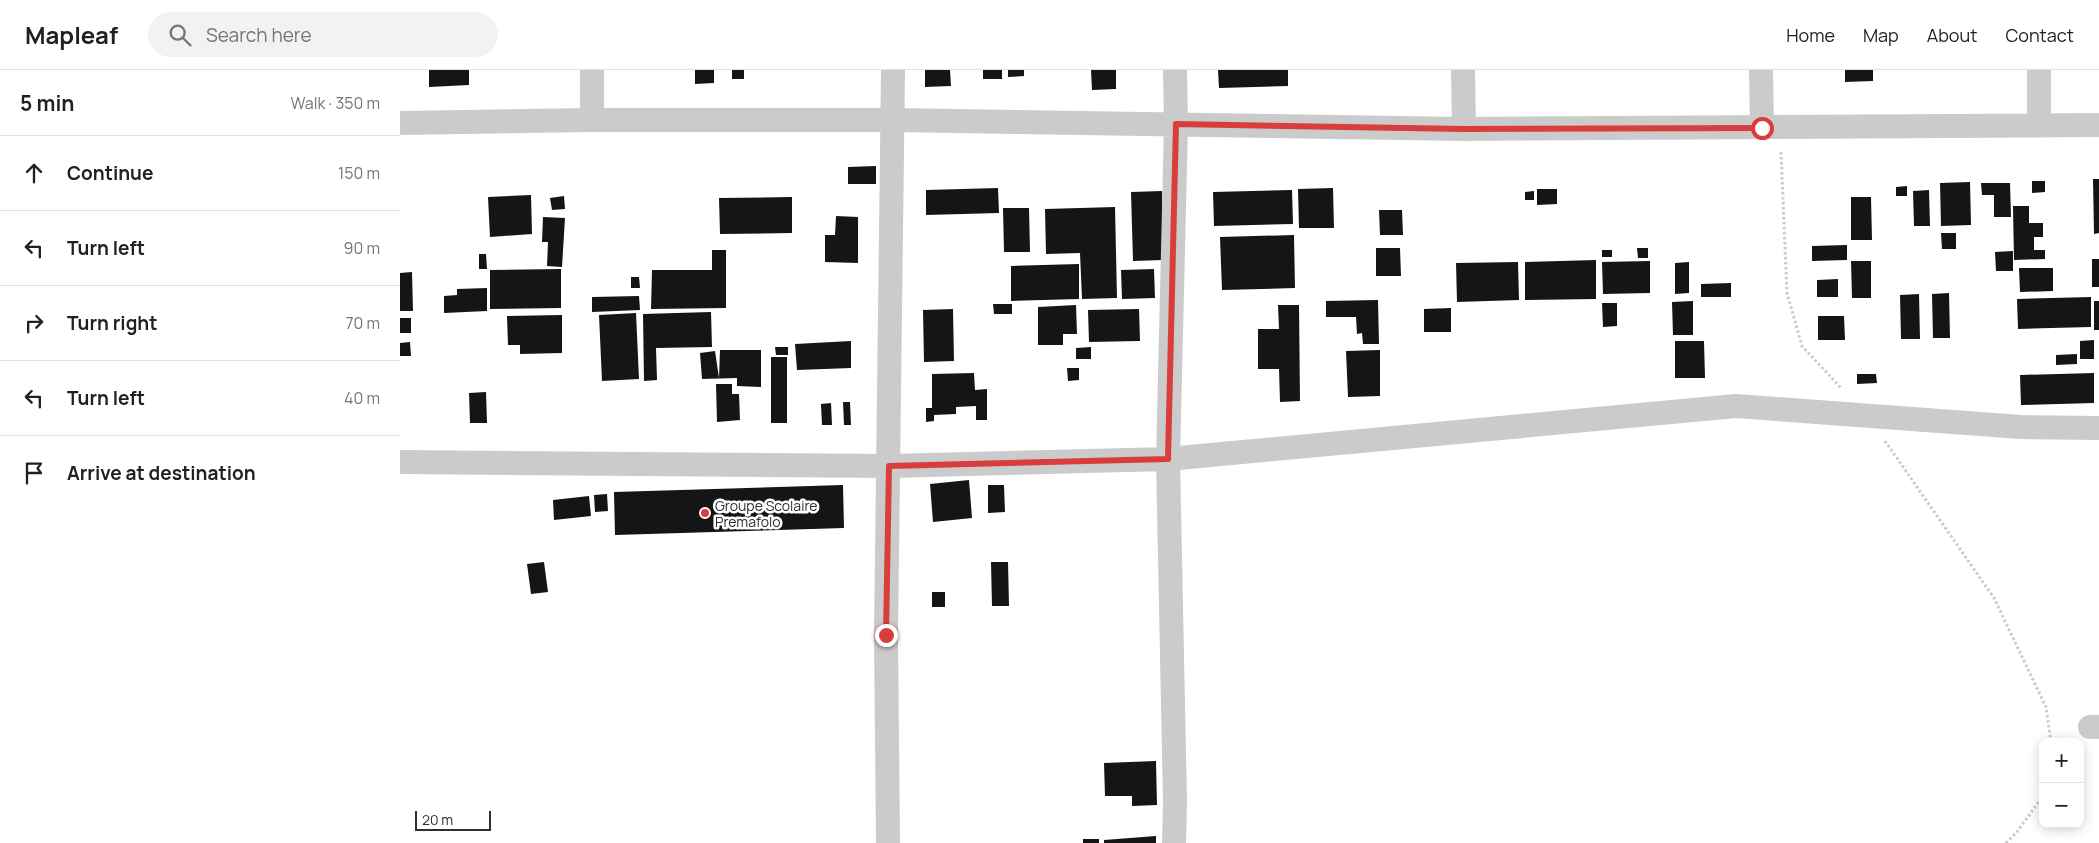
<!DOCTYPE html>
<meta charset="utf-8">
<style>
body{margin:0;font-family:Manrope,sans-serif;background:#f2f2f2;color:#202124}
.controls{position:absolute;right:15px;bottom:15px;display:grid;overflow:hidden;border-radius:10px;box-shadow:0 2px 12px #0003}
.controls button{width:45px;height:45px;display:grid;place-items:center;padding:0;border:0;border-bottom:1px solid #e0e0e0;background:#fff;color:#202124;font:25px sans-serif}
.scale{position:absolute;left:15px;bottom:12px;width:76px;box-sizing:border-box;padding-left:5px;border:2px solid #2e2e2e;border-top:0;font-size:14px;line-height:18px;white-space:nowrap;color:#2e2e2e;-webkit-text-stroke:4px #fff;paint-order:stroke}
.stop{position:absolute;width:15px;height:15px;margin:-11px;border:4px solid #d93e3d;border-radius:50%;background:#fff}
.stop.end{background:#d93e3d;border-color:#fff;box-shadow:0 1px 5px #0008}
.list{margin:0;padding:0;list-style:none}
h2{display:flex;justify-content:space-between;align-items:center;height:65px;margin:0;padding:0 20px;font-size:21px}
h2 small{font-size:16px;font-weight:400;color:#757577}
.list li{display:grid;grid-template-columns:32px 1fr auto;gap:15px;align-items:center;box-sizing:border-box;height:75px;padding:0 20px;border-top:1px solid #e0e0e0}
.list b{display:block;font-size:19px;white-space:nowrap}
.list em{font-size:16px;font-style:normal;color:#757577}
.icon{flex:none;width:28px;height:28px;fill:none;stroke:currentColor;stroke-width:2;stroke-linecap:round;stroke-linejoin:round}
.map{position:relative;flex:none;width:1699px;height:773px;overflow:hidden}
header{display:flex;align-items:center;gap:30px;box-sizing:border-box;height:70px;padding:0 25px;background:#fff;border-bottom:1px solid #e0e0e0}
header strong{font-size:24px}
nav{display:flex;gap:28px;margin-inline-start:auto;font-size:18px}
.search{width:350px;height:45px;background:#f2f2f2;display:flex;align-items:center;gap:12px;box-sizing:border-box;padding:0 18px;border-radius:28px;color:#757577;font-size:19px}
main{display:flex}
aside{flex:1;background:#fff}
.map>svg:first-child{display:block}
.building{fill:#151515}
.lines{fill:none;stroke-linecap:round;stroke-linejoin:round}
.path{stroke:#cbcbcb;stroke-width:3;stroke-dasharray:2.5 2.5;stroke-linecap:butt}
.street{stroke:#cbcbcb;stroke-width:24}
.route{stroke:#d93e3d;stroke-width:6}
.poi-dot{fill:#d93e3d;stroke:#fff;stroke-width:2}
.labels{text-anchor:middle;dominant-baseline:central;stroke-width:5;stroke-linejoin:round;paint-order:stroke}
.poi-label{font-size:14px;fill:#2e2e2e;stroke:#fff;text-anchor:start}
</style>
<header>
<strong>Mapleaf</strong>
<div class="search"><svg class="icon" aria-label="search" viewBox="0 0 24 24"><circle cx="10" cy="10" r="6"/><path d="M15 15l6 6"/></svg>Search here</div>
<nav><a>Home</a><a>Map</a><a>About</a><a>Contact</a></nav>
</header>
<main>
<aside>
<h2>5 min<small>Walk · 350 m</small></h2>
<ul class="list">
<li><svg class="icon" aria-label="ahead" viewBox="0 0 24 24"><path d="M12 20V5M6 11l6-6 6 6"/></svg><div><b>Continue</b></div><em>150 m</em></li>
<li><svg class="icon" aria-label="left" viewBox="0 0 24 24"><path d="M17 20v-9H6M10 6l-5 5 5 5"/></svg><div><b>Turn left</b></div><em>90 m</em></li>
<li><svg class="icon" aria-label="right" viewBox="0 0 24 24"><path d="M7 20v-9h11M14 6l5 5-5 5"/></svg><div><b>Turn right</b></div><em>70 m</em></li>
<li><svg class="icon" aria-label="left" viewBox="0 0 24 24"><path d="M17 20v-9H6M10 6l-5 5 5 5"/></svg><div><b>Turn left</b></div><em>40 m</em></li>
<li><svg class="icon" aria-label="arrive" viewBox="0 0 24 24"><path d="M6 21V4h12l-3 4 3 4H6"/></svg><div><b>Arrive at destination</b></div></li>
</ul>
</aside>
<div class="map">
<svg width="1699" height="773" viewBox="0 0 1699 773">
<rect width="100%" height="100%" fill="#fff"/>
<!-- building -->
<path class="building" d="M29 0H69V15L29 17Z
M295 0H314V13L295 14Z
M332 0H344V9H332Z
M525 0H550L551 16 525 17Z
M583 0H602V9H583Z
M608 0H624V6L608 7Z
M691 0H716V19L692 20Z
M818 0H888V16L819 18Z
M1445 0H1473V11L1445 12Z
M476 96V114H448V97Z
M1693 109H1699V163L1694 164Z
M1632 111H1645V122L1632 123Z
M1570 112 1571 155 1541 156 1540 113Z
M1581 113H1610L1611 147H1594V125H1582Z
M1507 116V126H1496V117Z
M598 118 599 143 526 145V120Z
M933 118 934 158H899L898 119Z
M1137 119H1157V134L1137 135Z
M892 120 893 154 814 156 813 122Z
M1529 120 1530 156H1514L1513 121Z
M762 121 763 190 733 191 731 122Z
M1134 121V130H1125V122Z
M131 125 132 164 90 167 88 127Z
M164 126 165 139 152 140 150 128Z
M392 127V163L320 164 319 128Z
M1451 127H1471L1472 170H1451Z
M1613 136H1629V153H1643V167H1634V180H1645V189L1614 190Z
M715 137 717 228 682 229 680 183 646 184 645 139Z
M603 138H629L630 182H604Z
M979 140H1002L1003 165H980Z
M436 146 458 147V193L425 192V165H435Z
M143 147 165 148 162 197 147 196 148 172H142Z
M1541 163H1556V179H1542Z
M894 165 895 218 822 220 820 167Z
M1447 175V190L1412 191V176Z
M976 178H1000L1001 206H976Z
M1237 178H1248V188H1238Z
M312 180H326V238L251 239 252 200H312Z
M1202 180H1212V187H1202Z
M1613 181V201H1596L1595 182Z
M79 184H86L87 199H79Z
M1692 189H1699V217H1692Z
M1196 190V229L1125 230V192Z
M1250 191V223L1203 224 1202 192Z
M1451 191H1471V228H1452Z
M1118 192 1119 230 1057 232 1056 193Z
M1289 192V223L1275 224V193Z
M679 194V229L611 231V196Z
M1619 198H1653V221L1620 222Z
M161 199V238L90 239V200Z
M754 199 755 228 722 229 721 200Z
M12 202 13 241H0V203Z
M231 207H239L240 218H231Z
M1438 209V227H1417V210Z
M1331 213V227H1301V214Z
M87 218V241L44 243V226L57 225V219Z
M1549 223 1550 268H1533L1532 224Z
M1519 224 1520 269H1501L1500 225Z
M239 226 240 240 192 242V227Z
M1691 227V257L1618 259 1617 229Z
M978 230 979 274H963L962 263 957 264 956 247H926V231Z
M1293 231V265H1273L1272 232Z
M1694 231H1699V260H1694Z
M1202 233H1217V256L1203 257Z
M593 234H612V244H594Z
M676 235 677 264H663V275H638V237Z
M878 235H899L900 331 880 332 879 299H858V259H879Z
M1051 238V262H1024V239Z
M553 239 554 291 524 292 523 240Z
M739 239 740 271 689 272 688 240Z
M311 242 312 277 256 278 257 310 244 311 243 244Z
M236 243 239 309 202 311 199 245Z
M162 245V283L120 284V275H108L107 246Z
M1418 246H1444L1445 270H1418Z
M0 248H11V263H0Z
M1694 270V289H1680V271Z
M451 271V298L397 300 395 274Z
M1275 271H1304L1305 308H1275Z
M10 272 11 286H0V273Z
M375 277H388V285H376Z
M691 277V289H676V278Z
M320 280H361V317L337 316V308L302 309 300 283 315 281 319 308Z
M980 280V326L948 327 946 281Z
M1677 284V294L1656 295V285Z
M371 287H387V353H371Z
M667 298H679V310L668 311Z
M574 303 575 320 587 319V350H576V336L556 337V344L534 345V351L526 352V338H532V304Z
M1694 303V333L1621 335 1620 305Z
M1457 304H1476L1477 313 1457 314Z
M316 314H332V324H339L340 350 317 352Z
M86 322 87 353H70L69 323Z
M443 332H450L451 355H444Z
M431 333 432 355H422L421 334Z
M569 410 572 448 533 452 530 414Z
M443 415 444 458 215 465 214 422Z
M588 415H604L605 442 588 443Z
M207 424 208 441 195 442 194 425Z
M189 426 191 446 154 450 153 430Z
M144 492 148 522 131 524 127 494Z
M591 492H608L609 536H592Z
M532 522H545V537H532Z
M756 691 757 735 732 736V726H705L704 693Z
M756 766V773H704V770Z
M683 769H699V773H683Z"/>
<g class="lines">
<!-- path -->
<path class="path" d="M1381 82 1387 223 1402 276 1441 318
M1485 371 1594 528 1646 637 1651 672
M1606 773 1616 763 1643 726"/>
<!-- street -->
<path class="street" d="M192 0V50
M1063 0 1064 59
M1361 0 1362 58
M1639 0V55
M0 53 192 50H494L1064 59 1699 55
M0 392 489 396 768 389 1336 336 1621 357 1699 358
M1690 657H1699
M488 773 486 565 493 0
M774 773 775 732 768 389 776 54 775 0"/>
</g>
<g class="lines">
<!-- route -->
<path class="route" d="M486 565 489 396 768 389 776 54 1064 59 1362 58"/>
</g>
<!-- markers -->
<circle class="poi-dot" cx="305" cy="443" r="5"/>
<g class="labels">
<!-- poi labels -->
<g class="poi-label">
<text x="315" y="435">Groupe Scolaire<tspan x="315" dy="16">Premafolo</tspan></text>
</g>
</g>
</svg>
<div class="controls">
<button>+</button>
<button>−</button>
</div>
<div class="scale">20 m</div>
<div class="stop" style="left:1362px;top:58px"></div>
<div class="stop end" style="left:486px;top:565px"></div>
</div>
</main>
